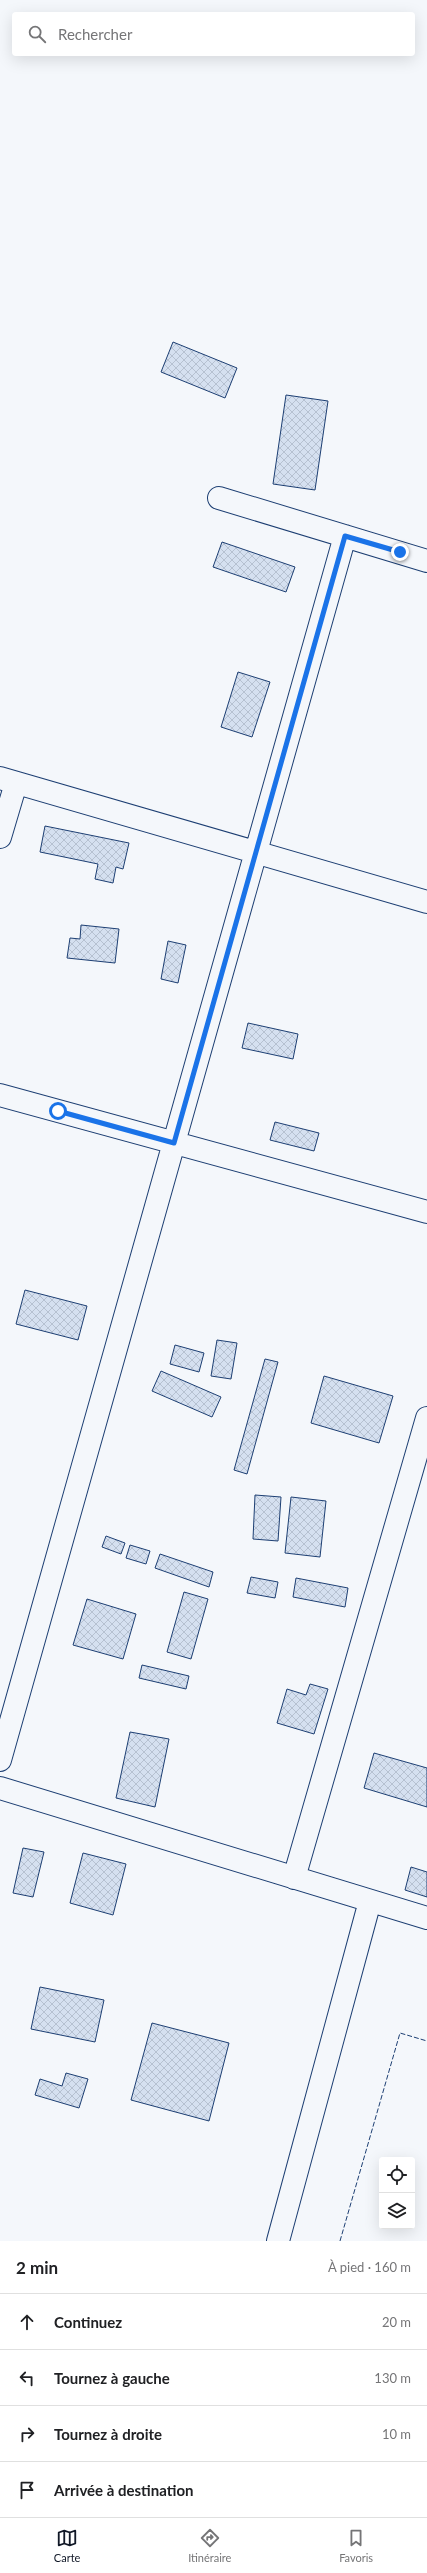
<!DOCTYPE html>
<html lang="fr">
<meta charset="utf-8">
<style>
body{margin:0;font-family:Lato,sans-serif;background:#f2f2f2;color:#202124}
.controls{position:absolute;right:12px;bottom:12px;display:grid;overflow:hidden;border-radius:4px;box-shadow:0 4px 16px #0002}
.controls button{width:36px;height:36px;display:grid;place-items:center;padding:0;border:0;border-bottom:1px solid #e0e0e0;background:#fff;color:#202124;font:20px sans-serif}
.stop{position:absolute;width:12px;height:12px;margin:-9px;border:3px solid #1a73e8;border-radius:50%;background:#fff}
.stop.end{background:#1a73e8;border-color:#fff;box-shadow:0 1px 4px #0008}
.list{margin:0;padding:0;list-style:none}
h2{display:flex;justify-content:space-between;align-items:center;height:52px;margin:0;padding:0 16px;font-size:17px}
h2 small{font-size:13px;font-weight:400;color:#757577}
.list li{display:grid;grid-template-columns:26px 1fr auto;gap:12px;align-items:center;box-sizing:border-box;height:56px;padding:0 16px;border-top:1px solid #e0e0e0}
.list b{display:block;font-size:15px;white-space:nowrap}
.list em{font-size:13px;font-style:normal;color:#757577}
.icon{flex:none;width:22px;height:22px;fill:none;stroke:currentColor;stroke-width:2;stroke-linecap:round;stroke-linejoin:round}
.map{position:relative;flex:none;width:427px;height:2241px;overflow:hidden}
.search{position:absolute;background:#fff;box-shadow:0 4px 16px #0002;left:12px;right:12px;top:12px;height:44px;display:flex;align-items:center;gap:10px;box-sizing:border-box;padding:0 14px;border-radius:4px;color:#757577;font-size:15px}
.sheet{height:276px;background:#fff}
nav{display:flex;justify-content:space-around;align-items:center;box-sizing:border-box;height:56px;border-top:1px solid #e0e0e0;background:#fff;font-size:11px;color:#757577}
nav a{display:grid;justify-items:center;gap:2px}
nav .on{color:#111827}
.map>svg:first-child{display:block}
.building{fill:url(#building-cross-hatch);stroke:#1d3f73}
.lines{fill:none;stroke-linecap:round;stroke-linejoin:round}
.street-casing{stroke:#1d3f73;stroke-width:24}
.street{stroke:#f4f7fb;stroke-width:22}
.fence{stroke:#1d3f73;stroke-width:1;stroke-dasharray:5 2;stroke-linecap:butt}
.route{stroke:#1a73e8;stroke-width:5}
</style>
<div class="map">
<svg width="427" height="2241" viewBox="0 0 427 2241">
<defs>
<pattern id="building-cross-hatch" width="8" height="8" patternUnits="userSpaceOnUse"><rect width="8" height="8" fill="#d5e0f0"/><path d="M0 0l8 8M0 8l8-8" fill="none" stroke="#b6c1d1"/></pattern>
</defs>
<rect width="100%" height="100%" fill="#f4f7fb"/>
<!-- building -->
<path class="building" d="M173 342 237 368 225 398 161 372Z
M286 395 328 401 315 490 273 484Z
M222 542 295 567 286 592 213 567Z
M238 672 270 682 252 737 221 727Z
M45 826 129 843 123 869 116 867 113 883 95 879 98 864 40 852Z
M81 925 119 929 115 963 67 958 70 938 80 939Z
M168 941 186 945 178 983 161 979Z
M248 1023 298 1034 293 1059 242 1048Z
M275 1122 319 1133 314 1151 270 1140Z
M25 1290 87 1306 78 1340 16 1324Z
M217 1340 237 1343 231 1379 211 1376Z
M175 1345 204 1353 199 1372 170 1364Z
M265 1359 278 1362 247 1474 234 1470Z
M161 1371 221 1397 212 1417 152 1391Z
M324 1376 393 1396 379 1443 311 1423Z
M255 1495 281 1497 278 1541 253 1539Z
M291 1497 326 1501 320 1557 285 1553Z
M106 1536 125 1543 121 1554 102 1547Z
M130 1545 150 1551 146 1564 126 1558Z
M160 1554 213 1572 209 1587 155 1568Z
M251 1577 278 1582 275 1598 247 1593Z
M296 1578 348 1588 345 1607 293 1597Z
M184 1592 208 1599 191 1659 167 1652Z
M87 1599 136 1614 123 1659 73 1645Z
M142 1665 189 1676 186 1689 139 1678Z
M310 1684 328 1689 314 1734 277 1723 287 1689 306 1695Z
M130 1732 169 1739 155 1807 116 1798Z
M374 1753 427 1768V1807L364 1788Z
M23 1848 44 1852 33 1897 13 1893Z
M83 1853 126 1864 113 1915 70 1903Z
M411 1867 427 1872V1897L405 1890Z
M40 1987 104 2000 95 2042 31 2029Z
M152 2023 229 2043 209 2121 131 2100Z
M66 2073 88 2079 79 2108 35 2095 40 2079 62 2086Z"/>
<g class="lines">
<!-- street casing -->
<g class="street-casing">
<path id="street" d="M219 498 427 561
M0 778 427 902
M0 837 16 783
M0 1095 427 1212
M0 1760 345 536
M0 1788 427 1918
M294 1878 427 1418
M278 2241 370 1901"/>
</g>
<!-- street -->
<use href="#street" class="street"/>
<!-- fence -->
<path class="fence" d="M340 2241 400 2033 427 2041"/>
</g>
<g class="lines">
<!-- route -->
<path class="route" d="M58 1111 174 1143 345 536 400 552"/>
</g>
</svg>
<div class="controls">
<button><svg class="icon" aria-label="locate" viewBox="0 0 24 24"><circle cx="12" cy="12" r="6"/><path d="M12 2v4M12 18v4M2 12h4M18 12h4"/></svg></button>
<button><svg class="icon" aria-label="layers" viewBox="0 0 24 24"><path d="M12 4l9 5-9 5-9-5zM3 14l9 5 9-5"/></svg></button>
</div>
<div class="stop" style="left:58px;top:1111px"></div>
<div class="stop end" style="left:400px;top:552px"></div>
<div class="search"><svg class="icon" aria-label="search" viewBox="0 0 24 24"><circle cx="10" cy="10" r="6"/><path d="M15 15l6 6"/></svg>Rechercher</div>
</div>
<section class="sheet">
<h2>2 min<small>À pied · 160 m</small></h2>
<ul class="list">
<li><svg class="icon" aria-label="ahead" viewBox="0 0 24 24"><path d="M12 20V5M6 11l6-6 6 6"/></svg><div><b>Continuez</b></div><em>20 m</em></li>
<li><svg class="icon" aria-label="left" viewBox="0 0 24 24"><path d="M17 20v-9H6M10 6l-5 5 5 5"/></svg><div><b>Tournez à gauche</b></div><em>130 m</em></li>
<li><svg class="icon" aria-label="right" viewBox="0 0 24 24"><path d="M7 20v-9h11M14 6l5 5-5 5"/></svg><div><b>Tournez à droite</b></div><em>10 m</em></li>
<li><svg class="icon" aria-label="arrive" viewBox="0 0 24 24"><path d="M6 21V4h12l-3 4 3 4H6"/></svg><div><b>Arrivée à destination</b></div></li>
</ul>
</section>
<nav>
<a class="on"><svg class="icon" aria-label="map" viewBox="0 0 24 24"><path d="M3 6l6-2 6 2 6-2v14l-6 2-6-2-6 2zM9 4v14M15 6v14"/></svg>Carte</a>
<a><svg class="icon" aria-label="directions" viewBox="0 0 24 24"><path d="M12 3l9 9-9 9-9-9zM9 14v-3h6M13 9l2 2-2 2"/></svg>Itinéraire</a>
<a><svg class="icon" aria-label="saved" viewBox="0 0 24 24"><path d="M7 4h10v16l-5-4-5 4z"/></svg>Favoris</a>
</nav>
